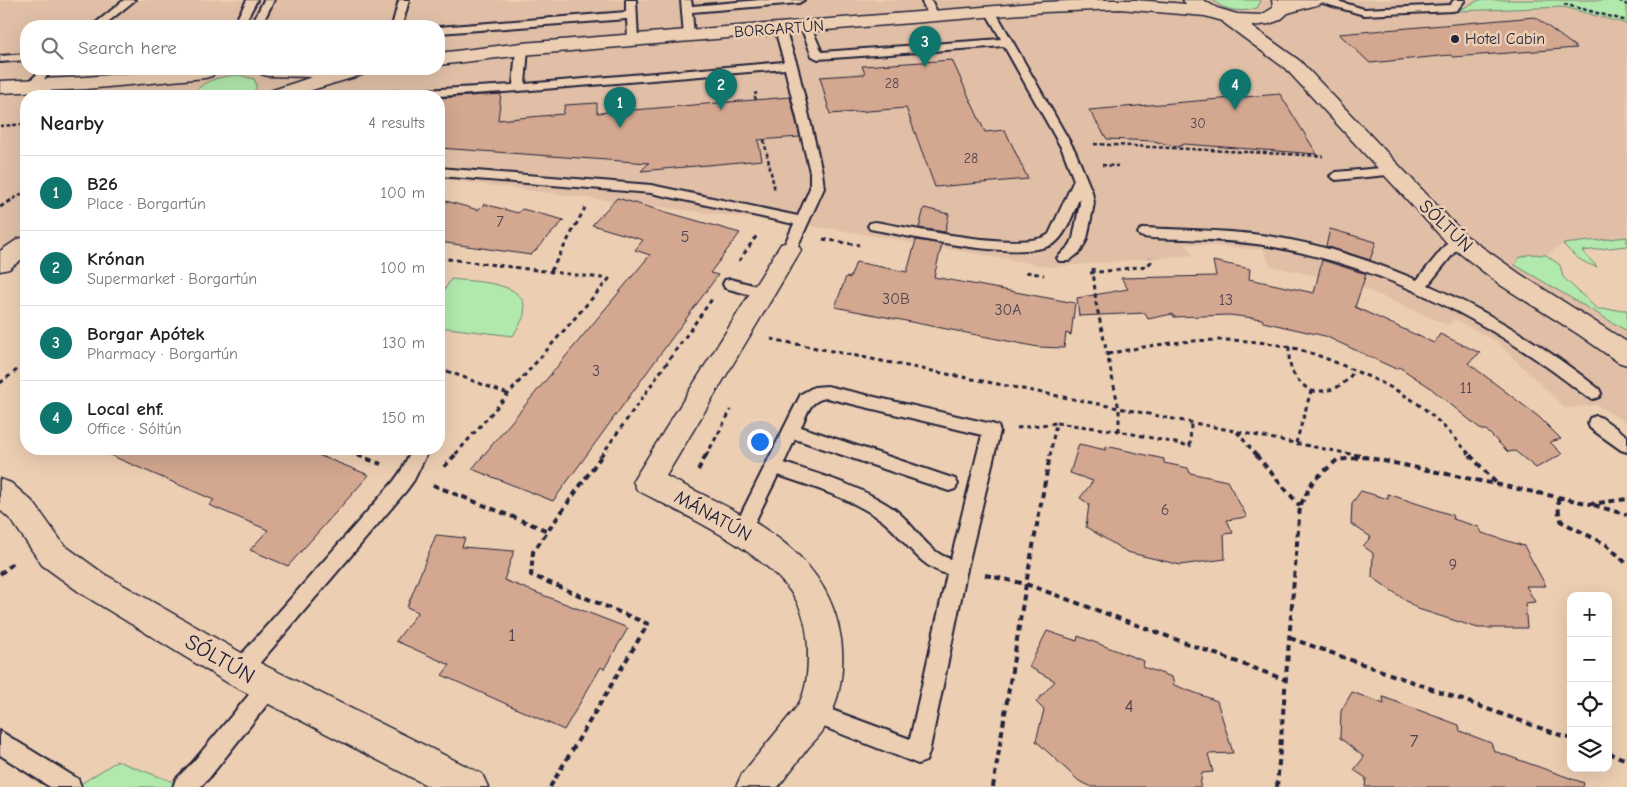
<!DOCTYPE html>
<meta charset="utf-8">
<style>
body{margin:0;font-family:"Comic Neue",sans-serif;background:#f6f6f6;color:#202124}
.controls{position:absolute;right:15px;bottom:15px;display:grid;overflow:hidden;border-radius:10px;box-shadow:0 5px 20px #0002}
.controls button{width:45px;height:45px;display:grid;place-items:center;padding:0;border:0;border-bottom:1px solid #e0e0e0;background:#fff;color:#202124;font:25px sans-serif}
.you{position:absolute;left:759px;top:441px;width:18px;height:18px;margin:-12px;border:4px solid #fff;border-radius:50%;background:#1a73e8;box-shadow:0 0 0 8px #1a73e833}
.badge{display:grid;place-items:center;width:32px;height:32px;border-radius:50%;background:#0f766e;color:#fff;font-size:16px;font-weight:700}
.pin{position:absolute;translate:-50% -41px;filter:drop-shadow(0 1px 2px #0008)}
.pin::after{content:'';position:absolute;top:26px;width:18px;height:15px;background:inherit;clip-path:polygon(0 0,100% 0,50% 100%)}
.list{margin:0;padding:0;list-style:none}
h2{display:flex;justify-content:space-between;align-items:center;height:65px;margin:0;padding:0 20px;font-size:21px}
h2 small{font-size:16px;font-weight:400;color:#757577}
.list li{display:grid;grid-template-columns:32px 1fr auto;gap:15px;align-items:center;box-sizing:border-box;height:75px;padding:0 20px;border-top:1px solid #e0e0e0}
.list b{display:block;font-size:19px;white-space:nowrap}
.list p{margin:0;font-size:16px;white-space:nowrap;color:#757577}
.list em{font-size:16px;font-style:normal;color:#757577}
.icon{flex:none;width:28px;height:28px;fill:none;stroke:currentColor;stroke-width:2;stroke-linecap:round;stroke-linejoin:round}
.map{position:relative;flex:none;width:1627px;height:787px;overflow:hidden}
.search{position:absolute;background:#fff;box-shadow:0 5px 20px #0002;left:20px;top:20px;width:425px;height:55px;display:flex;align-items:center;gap:12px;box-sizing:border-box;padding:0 18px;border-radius:20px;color:#757577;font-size:19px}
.panel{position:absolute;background:#fff;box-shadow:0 5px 20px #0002;left:20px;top:90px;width:425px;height:365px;border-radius:20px}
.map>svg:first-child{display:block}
.built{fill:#e0bfa6;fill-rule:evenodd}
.green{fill:#b1e8ab;stroke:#6a8573}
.building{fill:#d3a790;stroke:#22223b}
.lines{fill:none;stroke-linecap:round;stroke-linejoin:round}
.service-casing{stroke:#22223b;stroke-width:4}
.minor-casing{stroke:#22223b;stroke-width:3}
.tertiary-casing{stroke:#22223b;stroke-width:3}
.path-far2{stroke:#22223b;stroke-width:2.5;stroke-dasharray:4 2.5;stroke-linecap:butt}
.path-far1{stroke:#22223b;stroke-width:3;stroke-dasharray:4.5 4;stroke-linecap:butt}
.path{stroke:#22223b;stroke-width:4;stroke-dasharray:6 4.5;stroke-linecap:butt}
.service{fill:#ecceb2;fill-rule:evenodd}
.minor{fill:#ecceb2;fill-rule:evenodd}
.tertiary{fill:#ecceb2;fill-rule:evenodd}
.poi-dot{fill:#22223b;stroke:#ecceb2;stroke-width:2}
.labels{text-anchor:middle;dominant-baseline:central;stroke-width:5;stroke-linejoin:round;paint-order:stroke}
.far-number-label{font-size:14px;fill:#4e4350}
.far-street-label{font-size:16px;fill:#22223b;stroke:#ecceb2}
.far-poi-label{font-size:16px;fill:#22223b;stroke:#ecceb2;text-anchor:start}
.number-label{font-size:16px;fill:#4e4350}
.street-label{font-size:19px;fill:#22223b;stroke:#ecceb2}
.near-number-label{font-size:19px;fill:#4e4350}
.near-street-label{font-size:22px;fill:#22223b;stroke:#ecceb2}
</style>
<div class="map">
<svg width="1627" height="787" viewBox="0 0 1627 787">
<rect width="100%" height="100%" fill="#ecceb2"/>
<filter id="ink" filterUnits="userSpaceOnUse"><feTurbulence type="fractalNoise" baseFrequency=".02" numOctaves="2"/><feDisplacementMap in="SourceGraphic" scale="10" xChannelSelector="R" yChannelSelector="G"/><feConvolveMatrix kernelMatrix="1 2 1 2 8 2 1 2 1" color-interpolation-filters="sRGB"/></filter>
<g filter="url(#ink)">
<!-- built -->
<path class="built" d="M0 0H1479L1460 11 1564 7 1627 24V237L1563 244 1546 255 1530 254 1515 264 1627 331V423L1597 405 1565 408 1497 342 1455 319 1448 325 1351 283 1270 266 1264 250 1186 244 1193 255 1051 267 841 230 439 179V96H26V233L0 250ZM26 26H439V69H26Z"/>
<!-- green -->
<path class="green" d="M1213 0H1261V1L1257 8C1243 13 1224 11 1213 0Z
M1479 0H1627V24L1564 7 1458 11Z
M239 75 254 79C258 86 256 92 249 96H193C200 80 223 76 239 75Z
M1627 237V246L1582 251 1597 267C1582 263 1573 255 1563 244Z
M1530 254 1546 255 1560 265 1563 277 1597 309 1627 310V331L1515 265 1519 258Z
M451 279C472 282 531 280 524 315 522 322 516 330 513 336L439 327V299Z
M117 761 187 787H76Z"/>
<!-- building -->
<path class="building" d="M1535 17 1577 48 1453 57 1450 55 1370 63 1339 34Z
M952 60 985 132 1005 130 1028 179 935 187 906 108 830 114 820 77 865 74 862 66Z
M501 94 498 120 563 114 565 105 597 103V113L790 97 800 137 758 140 762 160 641 171 649 163 439 148V98Z
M1280 94 1317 154 1184 144 1177 147 1154 141 1107 139 1089 110Z
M617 198 740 233 710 273 718 275 553 501 472 469 650 255 635 250 643 240 592 225Z
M439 199 478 210 484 204 518 213 522 209 564 220 531 255 439 242Z
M924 208 949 214 945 232 919 228Z
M1330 229 1376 242 1370 260 1326 246Z
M916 240 942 244 934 277 1075 303 1071 335 1066 333 1064 348 1038 347 835 307 846 277 850 278 856 262 907 272Z
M1322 260 1366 274 1355 307 1434 343 1440 334 1480 353 1468 363 1539 417 1561 439 1550 442 1562 454 1536 468 1515 451 1508 452 1486 430H1482L1428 386 1399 367 1396 369 1325 336 1263 322 1262 319 1229 315 1174 317 1172 314 1148 319 1145 313 1079 316 1077 298 1128 289 1121 278 1216 276 1213 261 1250 269 1249 279 1314 293Z
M1079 444 1106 450V446L1164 459V463L1188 468 1190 473 1227 481 1247 517 1227 520 1233 533 1224 534 1225 559 1180 565 1127 552 1086 527 1089 504 1080 498 1093 481 1070 473Z
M96 449H303L369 475 288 566 250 550 268 530 209 505 214 500Z
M1361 491 1388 499V494L1452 515 1453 519 1479 527 1482 533 1524 546 1546 586H1526L1535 602 1525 603 1527 628H1478L1418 609 1372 577 1373 553 1363 546 1371 537 1351 524 1352 503Z
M436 535 465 538 462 547 514 551 504 580 628 628 604 669 601 667 564 730 442 675 450 665 396 641 418 612 407 607Z
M1047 631 1077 641 1078 636 1144 661 1143 667 1172 677 1174 685 1217 701 1233 753 1208 754 1213 772 1202 773 1200 787H1092L1079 781 1036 741 1044 710 1036 702 1055 681 1029 667Z
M1352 692 1384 704 1383 697 1459 725 1460 731 1491 743 1494 751 1584 783 1583 787H1365L1366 778 1354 770 1364 757 1340 738 1341 711Z"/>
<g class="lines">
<!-- service casing -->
<g class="service-casing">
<path id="service" d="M124 0H135L103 26H92Z
M247 0H257L243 26H233Z
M264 0H274L261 26H251Z
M399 0H409L402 26H392Z
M626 0H636L638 40 633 43 628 40 627 19 439 33V27L626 12Z
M681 0H691L692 6 760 0H804L799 3 692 12 694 36 689 39 684 36Z
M921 0H931L939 16 938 18H930Z
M1318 0H1334L1364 9 1450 5 1454 0H1465L1457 10 1453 11 1364 15 1319 2Z
M990 8 994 9 1075 151 1092 192 1094 203 1087 239 1081 251 1069 261H1059L1057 258 1070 245 1073 239 1080 203 1079 198C1075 210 1065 238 1053 244 1020 262 914 237 875 230L870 229 868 226 870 223 875 222C907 227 1026 253 1049 234L1074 180 1063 151 1004 46 818 59 812 56 801 27 806 24 810 25 822 52 1001 39 985 11Z
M780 26 785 29 797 65 822 172 824 188 796 250 794 253H784L782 250 794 224 651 193 439 176V168L651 185 798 216 810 188V172L785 69 519 91 439 96H380L386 92 513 85 516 49 522 46 528 49 525 84 784 62 775 29Z
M26 54V60L0 62V56Z
M42 69H54L37 86H29L27 84Z
M208 69H221L215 72Z
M1392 167 1397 168 1398 171 1397 174 1336 180 1330 176 1336 172Z
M1145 228C1181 230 1216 230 1252 234 1307 240 1365 258 1417 280L1452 237H1462L1464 240 1462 243 1428 285C1490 312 1546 347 1599 389L1601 393 1599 397 1593 399 1587 397C1494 323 1387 267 1269 246 1241 241 1213 240 1185 239 1171 238 1154 240 1140 236L1138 233 1140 230Z
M730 279 768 289 770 293 768 297 763 298 725 288 723 284 725 280Z
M827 386 992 424 998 426 1000 431 967 569 929 753 926 761 918 764 806 720 802 713 806 706 813 703 910 739 947 574C916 566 905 537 880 519 850 498 813 487 778 475L747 538 741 540 735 538 732 532 801 394 814 387ZM827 398 982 435 951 559C926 552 914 523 894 509 861 486 821 475 784 463L795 439 949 491 955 489 958 484 955 479 801 427C808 413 809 400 827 398Z
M1596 416 1602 418 1627 436V452L1621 450 1590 428 1588 423 1590 418Z
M412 449H429L414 480 406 491 247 678 240 681 233 678 230 671 233 664 394 481 401 471Z
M269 676 276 679 279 686 276 693 209 778 200 787H173L176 779 193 762 262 679Z
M0 731 78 779 81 787H50L0 755Z"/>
</g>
<!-- minor casing -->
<g class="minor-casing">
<path id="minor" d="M1230 14 1236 15 1300 61 1465 235 1520 274 1627 342V365L1618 362 1578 334 1502 286 1449 245 1286 69 1224 23 1221 19 1224 15Z
M789 242 797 244 801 250 666 476C741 515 827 545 841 639 845 669 840 701 825 727 821 735 814 741 808 748 798 761 788 774 778 787H736L742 774 796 708C807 693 808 671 808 653 808 634 804 611 793 595 764 551 685 515 637 490L633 481 781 244Z
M0 479 11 483 34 503 64 545 104 574 252 659 482 774 488 787H430L228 683 82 594 42 565 12 521 0 510Z"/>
</g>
<!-- tertiary casing -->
<g class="tertiary-casing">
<path id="tertiary" d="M1088 0H1135L1186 4 1183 0H1203L1217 8 1237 14 1261 15 1273 8 1272 0H1323L1320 4 1288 13 1280 20 1269 24 1251 26 1237 25 1205 16 1120 9 1045 12 522 55 439 65V53L522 43 1045 2Z
M177 69H212L215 72 212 76 205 78 86 89 0 93V81L86 77Z
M259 69H332L333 71 340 69H371L368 73 292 96H264L267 92 312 77 268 76 261 74Z
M26 237V256L9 269 0 271V251L18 239Z"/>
</g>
<!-- path-far2 -->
<path class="path-far2" d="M1619 0 1627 5
M1564 4 1627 21
M756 100 754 94 757 93
M0 126 26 124
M764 140 775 191
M1094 144 1323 156
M1102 165 1118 166
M13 199 26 191"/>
<!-- path-far1 -->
<path class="path-far1" d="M0 207 15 198
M823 239 859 245
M439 258 609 279 454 456
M739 261 757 235
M1093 268 1096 303 1119 409V431L1190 446 1191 423
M551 271 585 208
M1026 272 1044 275
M1090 273 1147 266 1151 262 1150 257
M771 339 1360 456
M1289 347C1288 368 1293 379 1311 391L1296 443
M1108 354C1167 341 1228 334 1289 347 1313 352 1337 363 1360 373 1383 383 1406 394 1426 410 1442 424 1457 440 1471 456
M439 368 508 394
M0 383 26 363
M1311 391C1331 392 1343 388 1354 371
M1017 428 1056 423
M1237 432 1257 456
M342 449 360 456
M601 456 712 299
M706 456 731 410
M1050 456 1056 423 1119 431"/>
<!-- path -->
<path class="path" d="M357 455 381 464
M1256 455 1300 506
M1354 455 1361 456
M1470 455 1497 484
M444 467 455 455
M698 470 706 455
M433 485 548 531
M1558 498 1559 516 1562 522 1607 545 1627 564
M1594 505 1627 515
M0 574 16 561
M985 575 1026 584 1286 680
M1290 638 1571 739
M1608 753 1627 760
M550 787 648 624 531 575 533 552 602 455
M993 787 1026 584 1050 455
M1277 787 1300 506 1313 481 1337 460 1365 457 1591 504 1627 499"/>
<!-- service -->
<use href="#service" class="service"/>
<!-- minor -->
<use href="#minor" class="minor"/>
<!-- tertiary -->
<use href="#tertiary" class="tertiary"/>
</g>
</g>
<!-- markers -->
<circle class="poi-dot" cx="1455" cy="39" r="5"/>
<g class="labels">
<!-- far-number labels -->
<g class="far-number-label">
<text x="892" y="83">28</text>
<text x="1198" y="123">30</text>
<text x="971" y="158">28</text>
</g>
<!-- far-street labels -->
<g class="far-street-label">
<text transform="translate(779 29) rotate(-4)">BORGARTÚN</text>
</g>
<!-- far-poi labels -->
<g class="far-poi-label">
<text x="1465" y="39">Hotel Cabin</text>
</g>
<!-- number labels -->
<g class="number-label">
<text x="500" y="222">7</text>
<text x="685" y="237">5</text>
<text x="896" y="299">30B</text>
<text x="1226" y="300">13</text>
<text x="1008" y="310">30A</text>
<text x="596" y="371">3</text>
<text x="1466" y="388">11</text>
<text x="1165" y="510">6</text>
<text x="1453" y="565">9</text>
</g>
<!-- street labels -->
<g class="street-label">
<text transform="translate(1446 226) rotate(44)">SÓLTÚN</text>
<text transform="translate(713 516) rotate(29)">MÁNATÚN</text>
</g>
<!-- near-number labels -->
<g class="near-number-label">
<text x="512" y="635">1</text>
<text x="1129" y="706">4</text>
<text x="1414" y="741">7</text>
</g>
<!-- near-street labels -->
<g class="near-street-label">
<text transform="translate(220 659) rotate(30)">SÓLTÚN</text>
</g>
</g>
</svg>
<div class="controls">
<button>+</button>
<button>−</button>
<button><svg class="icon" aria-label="locate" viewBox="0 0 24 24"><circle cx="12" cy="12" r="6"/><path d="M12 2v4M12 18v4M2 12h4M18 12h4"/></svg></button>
<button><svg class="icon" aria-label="layers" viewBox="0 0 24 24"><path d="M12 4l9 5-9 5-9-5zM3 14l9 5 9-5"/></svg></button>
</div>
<div class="you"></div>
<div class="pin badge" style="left:620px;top:128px">1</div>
<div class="pin badge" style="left:721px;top:110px">2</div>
<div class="pin badge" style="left:925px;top:67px">3</div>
<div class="pin badge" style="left:1235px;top:110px">4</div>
<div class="search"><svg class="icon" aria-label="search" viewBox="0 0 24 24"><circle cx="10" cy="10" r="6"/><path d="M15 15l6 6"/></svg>Search here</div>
<section class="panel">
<h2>Nearby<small>4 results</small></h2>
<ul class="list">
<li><span class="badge">1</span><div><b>B26</b><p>Place · Borgartún</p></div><em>100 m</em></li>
<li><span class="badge">2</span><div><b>Krónan</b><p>Supermarket · Borgartún</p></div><em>100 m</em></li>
<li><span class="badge">3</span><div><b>Borgar Apótek</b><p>Pharmacy · Borgartún</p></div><em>130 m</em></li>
<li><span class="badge">4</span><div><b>Local ehf.</b><p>Office · Sóltún</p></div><em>150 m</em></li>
</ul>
</section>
</div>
